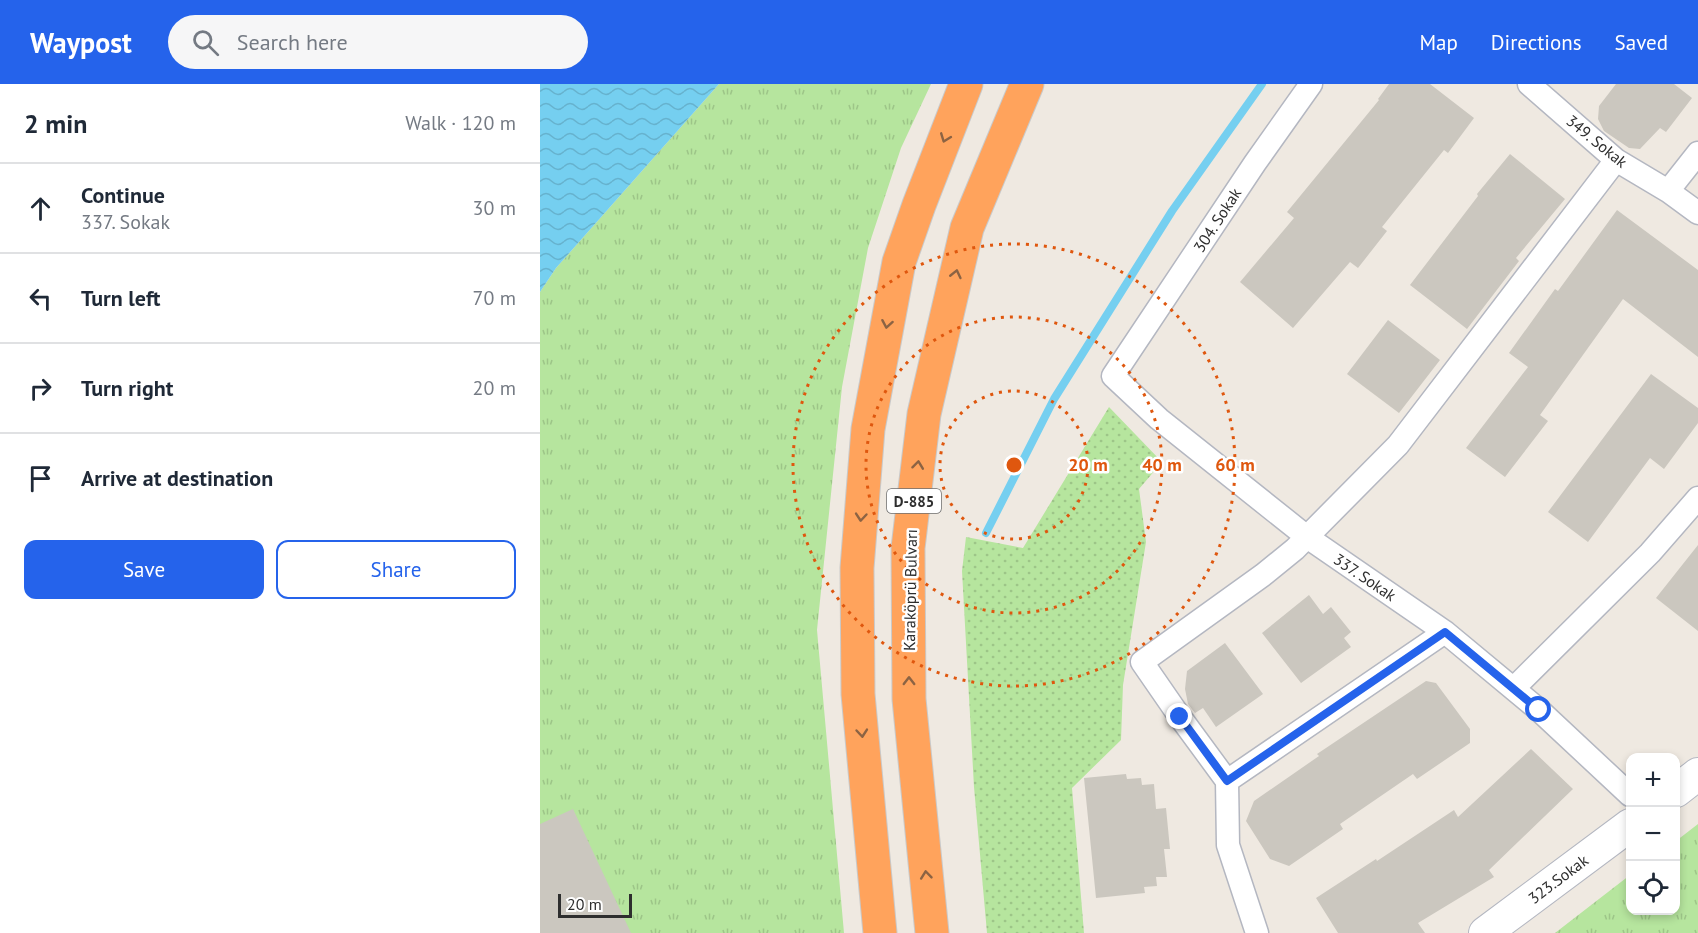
<!DOCTYPE html>
<meta charset="utf-8">
<style>
body{margin:0;font-family:"PT Sans",sans-serif;background:#f6f6f7;color:#1f2937}
.controls{position:absolute;right:18px;bottom:18px;display:grid;overflow:hidden;border-radius:12px;box-shadow:0 3px 9px #0003}
.controls button{width:54px;height:54px;display:grid;place-items:center;padding:0;border:0;border-bottom:2px solid #e0e1e3;background:#fff;color:#1f2937;font:30px sans-serif}
.scale{position:absolute;left:18px;bottom:15px;width:74px;box-sizing:border-box;padding-left:6px;border:3px solid #2e2e2e;border-top:0;font-size:16px;line-height:21px;white-space:nowrap;color:#2e2e2e;-webkit-text-stroke:4px #fff;paint-order:stroke}
.stop{position:absolute;width:18px;height:18px;margin:-14px;border:4px solid #2563eb;border-radius:50%;background:#fff}
.stop.end{background:#2563eb;border-color:#fff;box-shadow:0 2px 6px #0008}
.list{margin:0;padding:0;list-style:none}
h2{display:flex;justify-content:space-between;align-items:center;height:78px;margin:0;padding:0 24px;font-size:26px}
h2 small{font-size:20px;font-weight:400;color:#747a83}
.list li{display:grid;grid-template-columns:39px 1fr auto;gap:18px;align-items:center;box-sizing:border-box;height:90px;padding:0 24px;border-top:2px solid #e0e1e3}
.list b{display:block;font-size:22px;white-space:nowrap}
.list p{margin:0;font-size:20px;white-space:nowrap;color:#747a83}
.list em{font-size:20px;font-style:normal;color:#747a83}
.actions{display:flex;gap:12px;padding:18px 24px}
.actions a{flex:1;padding:14px 0;border:2px solid #2563eb;border-radius:12px;text-align:center;font-size:21px;color:#2563eb}
.actions .main{background:#2563eb;color:#fff}
.icon{flex:none;width:33px;height:33px;fill:none;stroke:currentColor;stroke-width:2;stroke-linecap:round;stroke-linejoin:round}
.map{position:relative;flex:none;width:1158px;height:849px;overflow:hidden}
header{display:flex;align-items:center;gap:36px;box-sizing:border-box;height:84px;padding:0 30px;background:#2563eb;color:#fff}
header strong{font-size:28px}
nav{display:flex;gap:33px;margin-inline-start:auto;font-size:21px}
.search{width:420px;height:54px;background:#f6f6f7;display:flex;align-items:center;gap:15px;box-sizing:border-box;padding:0 21px;border-radius:33px;color:#747a83;font-size:22px}
main{display:flex}
aside{flex:1;background:#fff}
.map>svg:first-child{display:block}
.grass{fill:url(#grass-dots)}
.park{fill:url(#park-tufts)}
.water{fill:url(#water-waves)}
.lines{fill:none;stroke-linecap:round;stroke-linejoin:round}
.stream{stroke:#75cff0;stroke-width:8}
.building{fill:#cbc7bf}
.street-casing{stroke:#b4b7c1;stroke-width:25}
.secondary-casing{stroke:#b4b7c1;stroke-width:34}
.highway-casing{stroke:#c9c9c9;stroke-width:35}
.street{stroke:#fff;stroke-width:22}
.secondary{stroke:#fff;stroke-width:32}
.highway{stroke:#ffa35c;stroke-width:33}
.oneway{stroke:#8c6343}
.route{stroke:#2563eb;stroke-width:8}
.ring{fill:none;stroke:#df570e;stroke-width:3;stroke-dasharray:3 6}
.labels{text-anchor:middle;dominant-baseline:central;stroke-width:5;stroke-linejoin:round;paint-order:stroke}
.shield{fill:#fff;stroke:#6d6d6d;stroke-width:1.5}
.shield-label{font-size:15px;font-weight:bold;fill:#2e2e2e}
.street-label{font-size:16px;fill:#2e2e2e;stroke:#fff}
.centre{fill:#df570e;stroke:#fff;stroke-width:3}
.ring-label{font-size:18px;text-anchor:middle;font-weight:bold;fill:#df570e;stroke:#fff;stroke-width:5;stroke-linejoin:round;paint-order:stroke}
</style>
<header>
<strong>Waypost</strong>
<div class="search"><svg class="icon" aria-label="search" viewBox="0 0 24 24"><circle cx="10" cy="10" r="6"/><path d="M15 15l6 6"/></svg>Search here</div>
<nav><a>Map</a><a>Directions</a><a>Saved</a></nav>
</header>
<main>
<aside>
<h2>2 min<small>Walk · 120 m</small></h2>
<ul class="list">
<li><svg class="icon" aria-label="ahead" viewBox="0 0 24 24"><path d="M12 20V5M6 11l6-6 6 6"/></svg><div><b>Continue</b><p>337. Sokak</p></div><em>30 m</em></li>
<li><svg class="icon" aria-label="left" viewBox="0 0 24 24"><path d="M17 20v-9H6M10 6l-5 5 5 5"/></svg><div><b>Turn left</b></div><em>70 m</em></li>
<li><svg class="icon" aria-label="right" viewBox="0 0 24 24"><path d="M7 20v-9h11M14 6l5 5-5 5"/></svg><div><b>Turn right</b></div><em>20 m</em></li>
<li><svg class="icon" aria-label="arrive" viewBox="0 0 24 24"><path d="M6 21V4h12l-3 4 3 4H6"/></svg><div><b>Arrive at destination</b></div></li>
</ul>
<div class="actions"><a class="main">Save</a><a>Share</a></div>
</aside>
<div class="map">
<svg width="1158" height="849" viewBox="0 0 1158 849">
<defs>
<pattern id="grass-dots" width="8" height="8" patternUnits="userSpaceOnUse" patternTransform="scale(1.5)"><rect width="8" height="8" fill="#b6e59e"/><path d="M2 2h.1M6 6h.1" fill="none" stroke="#9dc588" stroke-width="1.8" stroke-linecap="round"/></pattern>
<pattern id="park-tufts" width="24" height="20" patternUnits="userSpaceOnUse" patternTransform="scale(1.5)"><rect width="24" height="20" fill="#b6e59e"/><path d="M3 7l-1-3M5 7V3M7 7l1-3M15 17l-1-3M17 17v-4M19 17l1-3" fill="none" stroke="#9dc588"/></pattern>
<pattern id="water-waves" width="16" height="10" patternUnits="userSpaceOnUse" patternTransform="scale(1.5)"><rect width="16" height="10" fill="#75cff0"/><path d="M0 5q4-4 8 0t8 0" fill="none" stroke="#66b2ce"/></pattern>
</defs>
<rect width="100%" height="100%" fill="#efe9e1"/>
<!-- grass -->
<path class="grass" d="M569 323 622 378 599 405 606 458 583 601 581 656 532 704 544 849H447L434 703 422 487 426 453 483 464Z"/>
<!-- park -->
<path class="park" d="M179 0H391L361 64 328 164 302 303 277 546 304 849H0V208L16 184Z
M1158 740V849H1015L1090 791V826H1136V757Z"/>
<!-- water -->
<path class="water" d="M0 0H179L16 184 0 208Z"/>
<g class="lines">
<!-- stream -->
<path class="stream" d="M446 449 514 315 632 127 722 0"/>
</g>
<!-- building -->
<path class="building" d="M849 0H890L934 34 908 69 904 66 842 143 847 147 818 184 810 178 753 244 700 198 754 134 747 128 839 16 838 15Z
M1076 0H1134L1152 14 1126 48 1120 44 1100 65 1089 64 1064 47 1058 35 1059 22Z
M970 70 1025 115 976 174 979 177 927 245 870 201 938 112 937 110Z
M1077 126 1158 186V273L1083 215 1000 331 1008 337 965 393 926 364 988 283 969 269 1015 205 1018 207Z
M848 236 900 276 859 329 807 290Z
M1111 290 1158 324V339L1124 385 1110 374 1048 458 1008 428Z
M1158 461V547L1116 514Z
M769 511 783 530 791 523 811 548 804 554 811 563 761 599 722 549Z
M685 559 723 610 676 643 663 624 655 629 648 620 645 605 647 587Z
M886 597 896 599 930 645V659L877 695 873 690 800 740 803 745 749 782 730 775 706 737 714 717 779 672 777 670Z
M991 665 1033 705 949 786 954 793 878 839 885 849H798L776 814 836 775 837 777 914 726 918 733Z
M586 690 587 695 601 694 602 701 614 700 616 725 626 724 630 765H624L627 793H616L617 802 604 803 605 809 556 814 544 694Z
M33 725 91 849H0V740Z"/>
<g class="lines">
<!-- street casing -->
<g class="street-casing">
<path id="street" d="M771 0 715 79 573 292 619 335 767 453 905 548 999 626 1090 711
M989 0 1076 76 1128 107 1158 129
M1128 107 1158 69
M974 604 1110 469 1158 414
M687 697 905 548
M717 849 688 761 687 697 640 633 602 578 723 491 755 465 858 361 1076 76"/>
</g>
<!-- secondary casing -->
<g class="secondary-casing">
<path id="secondary" d="M1136 707 1158 690
M945 849 1090 741"/>
</g>
<!-- highway casing -->
<g class="highway-casing">
<path id="highway" d="M340 849 318 610 317 484 328 345 359 178 379 121 426 0
M392 849 369 615 368 464 384 330 427 144 487 0"/>
</g>
<!-- street -->
<use href="#street" class="street"/>
<!-- secondary -->
<use href="#secondary" class="secondary"/>
<!-- highway -->
<use href="#highway" class="highway"/>
</g>
<!-- one-way arrows -->
<defs><path id="oneway-chevron" d="M-2-3.5L2.5 0L-2 3.5" fill="none" stroke-width="1.6" stroke-linecap="round" stroke-linejoin="round" transform="scale(1.5)"/></defs>
<g class="oneway">
<use href="#oneway-chevron" transform="translate(405 54) rotate(111)"/>
<use href="#oneway-chevron" transform="translate(416 190) rotate(-77)"/>
<use href="#oneway-chevron" transform="translate(347 240) rotate(100)"/>
<use href="#oneway-chevron" transform="translate(378 381) rotate(-83)"/>
<use href="#oneway-chevron" transform="translate(321 433) rotate(95)"/>
<use href="#oneway-chevron" transform="translate(369 597) rotate(-90)"/>
<use href="#oneway-chevron" transform="translate(322 649) rotate(85)"/>
<use href="#oneway-chevron" transform="translate(386 791) rotate(-96)"/>
</g>
<g class="lines">
<!-- route -->
<path class="route" d="M640 633 687 697 905 548 999 626"/>
</g>
<!-- distance rings -->
<g class="ring">
<circle cx="474" cy="381" r="74"/>
<circle cx="474" cy="381" r="148"/>
<circle cx="474" cy="381" r="221"/>
</g>
<g class="labels">
<!-- shield labels -->
<rect class="shield" x="347" y="405" width="54" height="24" rx="4.5"/>
<g class="shield-label">
<text x="374" y="417">D-885</text>
</g>
<!-- street labels -->
<g class="street-label">
<text transform="translate(1057 57) rotate(39)">349. Sokak</text>
<text transform="translate(677 136) rotate(-57)">304. Sokak</text>
<text transform="translate(825 493) rotate(34)">337. Sokak</text>
<text transform="translate(370 506) rotate(-89)">Karaköprü Bulvarı</text>
<text transform="translate(1018 795) rotate(-37)">323.Sokak</text>
</g>
</g>
<circle cx="474" cy="381" r="9" class="centre"/>
<g class="ring-label">
<text x="548" y="387">20 m</text>
<text x="622" y="387">40 m</text>
<text x="695" y="387">60 m</text>
</g>
</svg>
<div class="controls">
<button>+</button>
<button>−</button>
<button><svg class="icon" aria-label="locate" viewBox="0 0 24 24"><circle cx="12" cy="12" r="6"/><path d="M12 2v4M12 18v4M2 12h4M18 12h4"/></svg></button>
</div>
<div class="scale">20 m</div>
<div class="stop" style="left:999px;top:626px"></div>
<div class="stop end" style="left:640px;top:633px"></div>
</div>
</main>
